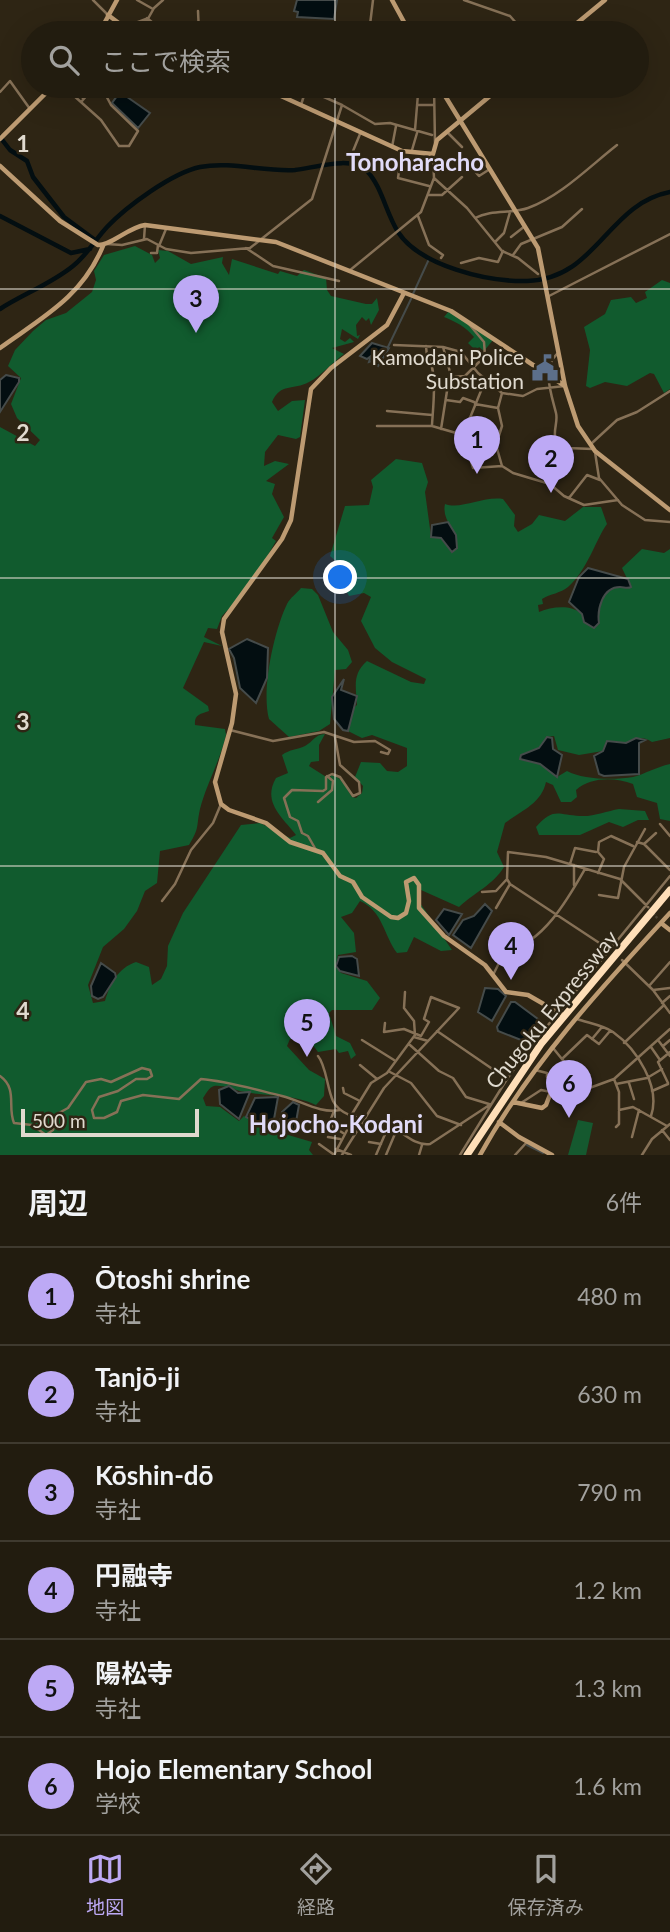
<!DOCTYPE html>
<html lang="ja">
<meta charset="utf-8">
<style>
body{margin:0;font-family:Lato,"Noto Sans JP",sans-serif;background:#2a2518;color:#f1f3f6}
.scale{position:absolute;left:21px;bottom:18px;width:178px;box-sizing:border-box;padding-left:7px;border:4px solid #e0dacf;border-top:0;font-size:19px;line-height:24px;white-space:nowrap;color:#e0dacf;-webkit-text-stroke:5px #2e2514;paint-order:stroke}
.you{position:absolute;left:341px;top:578px;width:24px;height:24px;margin:-18px;border:5px solid #fff;border-radius:50%;background:#1a73e8;box-shadow:0 0 0 10px #1a73e833}
.badge{display:grid;place-items:center;width:46px;height:46px;border-radius:50%;background:#bda9f5;color:#111;font-size:23px;font-weight:700}
.pin{position:absolute;translate:-50% -58px;filter:drop-shadow(0 2px 4px #0008)}
.pin::after{content:'';position:absolute;top:37px;width:24px;height:21px;background:inherit;clip-path:polygon(0 0,100% 0,50% 100%)}
.list{margin:0;padding:0;list-style:none}
h2{display:flex;justify-content:space-between;align-items:center;height:91px;margin:0;padding:0 28px;font-size:30px}
h2 small{font-size:23px;font-weight:400;color:#a2a19e}
.list li{display:grid;grid-template-columns:46px 1fr auto;gap:21px;align-items:center;box-sizing:border-box;height:98px;padding:0 28px;border-top:2px solid #3f3a2f}
.list b{display:block;font-size:26px;white-space:nowrap}
.list p{margin:0;font-size:23px;white-space:nowrap;color:#a2a19e}
.list em{font-size:23px;font-style:normal;color:#a2a19e}
.icon{flex:none;width:38px;height:38px;fill:none;stroke:currentColor;stroke-width:2;stroke-linecap:round;stroke-linejoin:round}
.map{position:relative;flex:none;width:670px;height:1155px;overflow:hidden}
.search{position:absolute;background:#221c0f;box-shadow:0 7px 28px #0002;left:21px;right:21px;top:21px;height:77px;display:flex;align-items:center;gap:18px;box-sizing:border-box;padding:0 24px;border-radius:38px;color:#a2a19e;font-size:26px}
.sheet{height:679px;background:#221c0f}
nav{display:flex;justify-content:space-around;align-items:center;box-sizing:border-box;height:98px;border-top:2px solid #3f3a2f;background:#221c0f;font-size:19px;color:#a2a19e}
nav a{display:grid;justify-items:center;gap:4px}
nav .on{color:#bda9f5}
.map>svg:first-child{display:block}
.green{fill:#15592f}
.forest{fill:#115b2e}
.water{fill:#030e11;stroke:#454b4a;stroke-width:2}
.lines{fill:none;stroke-linecap:round;stroke-linejoin:round}
.stream{stroke:#454b4a;stroke-width:2}
.river{stroke:#030e11;stroke-width:4.5}
.street-tunnel{stroke:#494030;stroke-width:2.5;stroke-dasharray:2.5 1.5;stroke-linecap:butt}
.street{stroke:#867157;stroke-width:2.5}
.secondary{stroke:#bd9b72;stroke-width:4.5}
.highway{stroke:#fedeb8;stroke-width:7}
.grid{fill:none;stroke:#e0dacf;stroke-width:2;stroke-opacity:0.55}
.labels{text-anchor:middle;dominant-baseline:central;stroke-width:5;stroke-linejoin:round;paint-order:stroke}
.poi-label{font-size:21px;fill:#e0dacf;stroke:#2e2514;text-anchor:end}
.street-label{font-size:21px;fill:#e0dacf;stroke:#2e2514}
.quarter-label{font-size:24px;font-weight:bold;fill:#e1dbf8;stroke:#2e2514}
.grid-label{font-size:23px;text-anchor:middle;font-weight:bold;fill:#e0dacf;stroke:#2e2514;stroke-width:5;stroke-linejoin:round;paint-order:stroke}
</style>
<div class="map">
<svg width="670" height="1155" viewBox="0 0 670 1155">
<rect width="100%" height="100%" fill="#2e2514"/>
<!-- green -->
<path class="green" d="M578 1120 593 1123 586 1155H568Z"/>
<!-- forest -->
<path class="forest" d="M135 246 152 255 155 263 160 258 158 250 168 251 191 264 223 257 222 263 229 275 232 259 278 274 280 271 297 276 304 270 326 278 327 290 331 296 366 304H372L377 298 379 310 371 325 369 318 366 321 362 317 356 325 357 336 360 335 358 339 342 329 340 339 345 342 350 338 354 342 332 348 344 354C333 362 321 376 309 382 293 391 281 382 272 402L278 411 292 401 305 400 300 437 296 439 278 435 265 452 264 466 275 461 289 464 266 481 275 484 272 494 284 517 272 538 276 541 249 588 222 616 217 629 208 628 204 637 222 646 204 642 183 688 208 706 209 711C200 714 194 715 195 725L225 729 226 735C220 761 206 785 200 809 196 827 200 827 189 845L160 851 157 883 145 891 137 911 124 929 103 947 88 985 93 1003 105 1001C110 984 118 968 136 962L149 967 152 985 161 979 167 966 168 946 183 913 241 825 260 823 290 838 296 835C282 817 262 802 276 778L288 773 282 755C290 749 297 750 305 746 314 741 314 735 325 734L319 745V761L311 762 309 766 331 780 330 775C342 776 346 788 352 797L356 798 362 793 363 786 355 777 361 762 380 763 387 771 398 772 407 766V748L372 735 362 738 348 731 351 710 357 705C356 687 352 674 367 661L411 682 424 684 426 679 392 662 375 648 361 621 371 597 364 593 349 596 346 590 347 571 330 556 345 506 369 505 373 487 371 480 396 459 422 463 428 482 425 492 431 536 441 538 452 553 457 548C459 532 441 521 445 504 461 510 483 496 503 499L515 515 514 526 518 532 532 524 539 515 565 521 583 507H601L607 524C596 539 587 571 568 587 561 593 550 594 542 599L543 604 538 605 539 612C552 607 570 604 582 614L584 622 595 628 599 623C597 610 602 588 620 587 623 587 627 589 631 587L622 568 642 549 664 553 670 549V738L652 742C640 734 637 741 625 743 620 743 613 741 607 741L603 751 579 755 558 750 554 736 547 737 539 748 520 758 539 764 557 777 567 771C583 780 616 780 633 777 645 774 656 767 670 764 670 784 670 803 670 821L660 819 657 803 637 797 633 784C614 777 591 777 576 790L577 797 571 802H561L553 785 546 782C541 804 522 810 505 823L497 852 504 867C493 885 475 892 459 907L421 890 420 903 452 950 441 951 414 937 407 952 397 953C384 936 383 911 360 901L352 913 341 917 354 933 356 952 338 955 336 966 341 973 367 981 380 998 372 1010H332L329 1013 336 1036 350 1043 356 1055 351 1059 348 1051 339 1053 336 1049 318 1052 306 1036 290 1039 287 1046 309 1070 325 1079 324 1096 316 1105C291 1093 265 1097 240 1091 232 1089 223 1085 214 1086 209 1087 206 1094 203 1098L206 1106 220 1107 239 1121 244 1116 261 1127 312 1142 309 1150 313 1155H0V427L35 446 40 440 17 418 11 404 21 378 8 366 15 350 33 331 46 320 66 313 92 292 96 280 94 271 104 255Z
M662 280 670 283V389L664 393 654 374 650 373 627 386 605 382 590 388 586 386 590 350 584 327 605 314 611 300 631 297 636 303 647 298 645 292Z
M449 311 493 340 484 351 479 347 476 351 468 343 474 337C465 326 456 322 444 317Z
M301 588 312 589 318 595 333 632 348 650 352 662 346 669 335 670 330 724 319 731 289 737 269 719C261 690 274 631 287 604 290 598 297 593 301 588Z
M619 809 645 811 649 820H638L623 827 609 822 580 835H539L536 827C554 807 557 815 580 816 593 817 607 811 619 809Z"/>
<!-- water -->
<path class="water" d="M297 0H337L334 19 297 17 298 12 294 11Z
M120 92 150 113 138 128 112 103Z
M372 343 389 348 378 366 372 361 369 362 371 356 367 359 360 356Z
M6 375 19 378V382L0 412V380Z
M448 522 456 535 457 548 452 552 441 538 431 537 432 525Z
M588 568 628 579 631 587C627 589 624 587 620 587 602 587 597 610 599 623L594 628 584 622 582 614 569 602 579 577Z
M247 639 268 648 267 678 256 703 240 688 234 658 229 649Z
M344 679 341 690 357 696 348 731 343 730 334 719 332 697Z
M547 737 552 738 553 749 562 755 557 777 540 764 520 759 521 755 539 748Z
M636 738 645 740 639 743V774L604 776 599 774 594 756 603 751 607 741 626 743Z
M485 904 492 911 471 948 453 935 463 920 474 916Z
M444 909 462 914 449 935 436 920Z
M352 956 357 959 359 976 340 971 336 966 339 957Z
M101 963 115 973 116 977 103 997 98 999 92 996 91 986Z
M485 988 498 989 506 996 492 1021 478 1012Z
M511 1002H515L542 1022 526 1042 498 1031 497 1027Z
M229 1086 238 1093 250 1092 239 1119 220 1104 219 1090Z
M278 1097 272 1130 246 1117 255 1098Z
M293 1102 299 1105 294 1133 279 1128 282 1112Z"/>
<g class="lines">
<!-- stream -->
<path class="stream" d="M413 294 429 259
M387 349 411 299
M527 1145 543 1153"/>
<!-- river -->
<path class="river" d="M0 137 10 150 27 161 33 177 64 217 95 240
M0 216 71 253 90 249
M0 309C23 294 51 284 73 266 87 255 95 240 107 227 127 206 172 173 200 167 231 161 264 172 295 170 314 168 352 155 367 171 382 187 386 213 398 232 420 266 488 282 527 281 597 279 607 204 670 192"/>
<!-- street-tunnel -->
<path class="street-tunnel" d="M648 907 658 919"/>
<!-- street -->
<path class="street" d="M93 0 108 15
M137 0 153 9
M464 0 510 16 525 33
M198 11 199 33
M147 18 165 33
M58 32 59 33
M109 33 146 19
M140 33 154 8 163 0
M316 33 317 28
M369 33 373 0
M63 86 101 120 119 146H129L138 131 111 105 101 86
M71 86 83 98
M434 86 435 143
M306 89 342 105
M398 90 433 95
M0 92 10 81 30 109
M82 101 95 86
M301 105 307 86
M417 105H433
M415 130 418 94
M447 132 462 147
M392 147 396 126
M412 150 417 133
M402 151 398 178 429 186
M351 156 360 134
M472 168 479 176 490 169
M434 178 467 208 502 251 518 258 538 274
M428 195H442L462 177
M418 216 429 245 443 255 441 258
M475 218C492 209 511 214 528 208 561 196 590 166 617 145
M511 237 525 226
M144 239 145 225
M495 242 504 233 510 212
M107 244 122 245 147 239 166 249 191 253 250 248 312 199 342 105 375 124 390 123 432 135
M159 246 166 229
M246 248 273 266 339 281
M151 253H157L158 245
M513 255 521 244 562 227 582 209
M461 263 479 258 498 262 503 251
M349 271 421 212 434 178 433 155
M549 296 670 234
M394 345 443 347 461 352 478 373 502 393 523 396 537 389 565 386
M426 346 427 357C438 368 433 407 432 425
M557 354C541 368 552 396 556 413 558 421 554 428 555 436L567 448 593 449
M451 377 465 376 485 356 484 342 469 324
M485 381 463 435 473 468 502 466
M502 393 498 408 502 426 496 445 502 466 513 473 550 484 564 496 584 505 618 500
M446 400 460 402 463 398 474 402
M475 404 498 408
M387 411 432 415
M377 426H432L463 435
M441 429 450 372 443 347
M592 443 617 420 637 412 670 391
M595 452 599 478 622 505 645 520 670 522
M569 498 587 475 600 480
M230 730 273 741 324 732 354 742 375 741 390 750 388 754 381 752
M318 802 332 790 333 781 327 776
M660 824 670 836
M637 842 644 844 670 870
M644 844 656 833
M316 850 308 836 302 833 298 821 290 817 284 798 292 790 323 791 326 789V777L332 774 340 777 353 796 360 793 359 782 340 765 335 737
M570 864 575 848 596 852
M598 873 604 859 598 852 599 842 611 836 633 846
M574 885V865
M482 892 496 891 507 879
M599 895 618 898 624 867 645 829
M162 901 175 884 191 850 213 823 221 804
M496 908 510 884
M610 950 510 884 507 879 508 852 546 857 620 879 648 907
M622 960 653 990 670 1013
M494 973 505 951C542 945 568 899 585 869
M649 986 670 962
M653 990 670 988
M662 1003 670 996
M577 1019C588 1023 603 1025 613 1032 637 1049 661 1087 651 1116
M437 1031 507 1079
M414 1037 428 1041
M592 1039 602 1027
M362 1040 394 1060
M658 1040 670 1056
M624 1043 664 1005
M410 1045 439 1071 453 1078 466 1097 489 1104
M663 1046 670 1040
M651 1047 660 1060
M553 1048 566 1064
M318 1056C326 1065 327 1088 333 1101 343 1121 374 1118 391 1126 404 1133 414 1146 430 1144L491 1104
M562 1059 587 1035 599 1044 610 1031
M360 1065 377 1079
M535 1070 547 1073V1077
M390 1072 411 1083 437 1116 461 1125
M0 1076C18 1089 7 1106 14 1123L32 1125 46 1135 53 1130 57 1114 68 1108 86 1082 101 1079 111 1082 142 1068 150 1070 152 1076 147 1079H136L118 1091 99 1097 92 1110 94 1118H104L117 1112 121 1101 143 1095 179 1099 201 1079C227 1081 257 1090 282 1096 302 1101 320 1114 340 1110
M614 1079 619 1092V1110L633 1107 667 1126
M629 1083 634 1099
M668 1083 658 1062 670 1052
M616 1084 647 1078 662 1069
M343 1088 344 1093 358 1100
M584 1090 614 1079 670 1029
M652 1091 668 1084
M521 1103 541 1090 551 1092
M334 1111 329 1124 343 1133
M352 1114 371 1083 387 1073 415 1035 414 1021 404 1008 405 992
M616 1127 619 1124V1111
M662 1130 670 1140
M328 1137 340 1139
M632 1137 639 1110
M369 1142 381 1144
M319 1144 333 1154
M336 1149 351 1155
M334 1155 355 1115
M342 1155 384 1088 459 1008 431 997 424 1019 429 1022 421 1036 404 1029 384 1032 385 1023
M376 1155 389 1125
M386 1155 397 1129
M419 1155 422 1145
M460 1155 507 1079 530 1047 670 876
M515 1155 527 1142
M642 1155 652 1139 670 1124"/>
<!-- secondary -->
<path class="secondary" d="M392 0 410 33
M108 15 132 33
M99 33 117 0
M565 33 605 0
M259 86 402 151 433 154 437 140 502 86
M439 86 538 248 565 386 578 426 595 451 670 510
M0 139 53 86
M0 166 60 221 98 245C110 246 129 227 145 225L276 242 451 311 565 386
M404 293 387 325 331 368 311 389 291 520 282 539 224 619 222 632 236 694 232 723 215 782 221 804 229 810 266 823 290 842 323 853 340 876 353 882 362 897 391 917 398 918 406 913 409 901 406 882 414 878 419 885V908L444 936 485 965 506 992 528 995 561 1014
M0 348C43 317 82 297 103 246
M661 923 670 930
M513 1102 542 1108 546 1105 551 1092 584 1090
M499 1122 519 1137 552 1155
M480 1155C530 1065 600 989 670 913"/>
<!-- highway -->
<path class="highway" d="M467 1155 541 1044 670 890"/>
</g>
<!-- grid -->
<path class="grid" d="M335 0V33M335 86V1155M0 289H670M0 578H670M0 866H670"/>
<!-- icons -->
<defs>
<g id="civic-bare" transform="scale(2.1)"><path d="M-.6-6.5H3V-4.5H.6V-3L4-1V1h2V6H-6V1h2V-1L-.6-3ZM-1.2 2.5V6h2.4V2.5Z" fill="#5c6f8a" stroke="#2e2514" stroke-width="2.5" paint-order="stroke"/></g>
</defs>
<g fill-rule="evenodd">
<use href="#civic-bare" x="545" y="368"/>
</g>
<g class="labels">
<!-- poi labels -->
<g class="poi-label">
<text x="524" y="356">Kamodani Police<tspan x="524" dy="24">Substation</tspan></text>
</g>
<!-- street labels -->
<g class="street-label">
<text transform="translate(551 1009) rotate(-51)">Chugoku Expressway</text>
</g>
<!-- quarter labels -->
<g class="quarter-label">
<text x="415" y="161">Tonoharacho</text>
<text x="336" y="1123">Hojocho-Kodani</text>
</g>
</g>
<g class="grid-label">
<text x="23" y="152">1</text>
<text x="23" y="441">2</text>
<text x="23" y="730">3</text>
<text x="23" y="1019">4</text>
</g>
</svg>
<div class="scale">500 m</div>
<div class="you"></div>
<div class="pin badge" style="left:477px;top:474px">1</div>
<div class="pin badge" style="left:551px;top:493px">2</div>
<div class="pin badge" style="left:196px;top:333px">3</div>
<div class="pin badge" style="left:511px;top:980px">4</div>
<div class="pin badge" style="left:307px;top:1057px">5</div>
<div class="pin badge" style="left:569px;top:1118px">6</div>
<div class="search"><svg class="icon" aria-label="search" viewBox="0 0 24 24"><circle cx="10" cy="10" r="6"/><path d="M15 15l6 6"/></svg>ここで検索</div>
</div>
<section class="sheet">
<h2>周辺<small>6件</small></h2>
<ul class="list">
<li><span class="badge">1</span><div><b>Ōtoshi shrine</b><p>寺社</p></div><em>480 m</em></li>
<li><span class="badge">2</span><div><b>Tanjō-ji</b><p>寺社</p></div><em>630 m</em></li>
<li><span class="badge">3</span><div><b>Kōshin-dō</b><p>寺社</p></div><em>790 m</em></li>
<li><span class="badge">4</span><div><b>円融寺</b><p>寺社</p></div><em>1.2 km</em></li>
<li><span class="badge">5</span><div><b>陽松寺</b><p>寺社</p></div><em>1.3 km</em></li>
<li><span class="badge">6</span><div><b>Hojo Elementary School</b><p>学校</p></div><em>1.6 km</em></li>
</ul>
</section>
<nav>
<a class="on"><svg class="icon" aria-label="map" viewBox="0 0 24 24"><path d="M3 6l6-2 6 2 6-2v14l-6 2-6-2-6 2zM9 4v14M15 6v14"/></svg>地図</a>
<a><svg class="icon" aria-label="directions" viewBox="0 0 24 24"><path d="M12 3l9 9-9 9-9-9zM9 14v-3h6M13 9l2 2-2 2"/></svg>経路</a>
<a><svg class="icon" aria-label="saved" viewBox="0 0 24 24"><path d="M7 4h10v16l-5-4-5 4z"/></svg>保存済み</a>
</nav>
